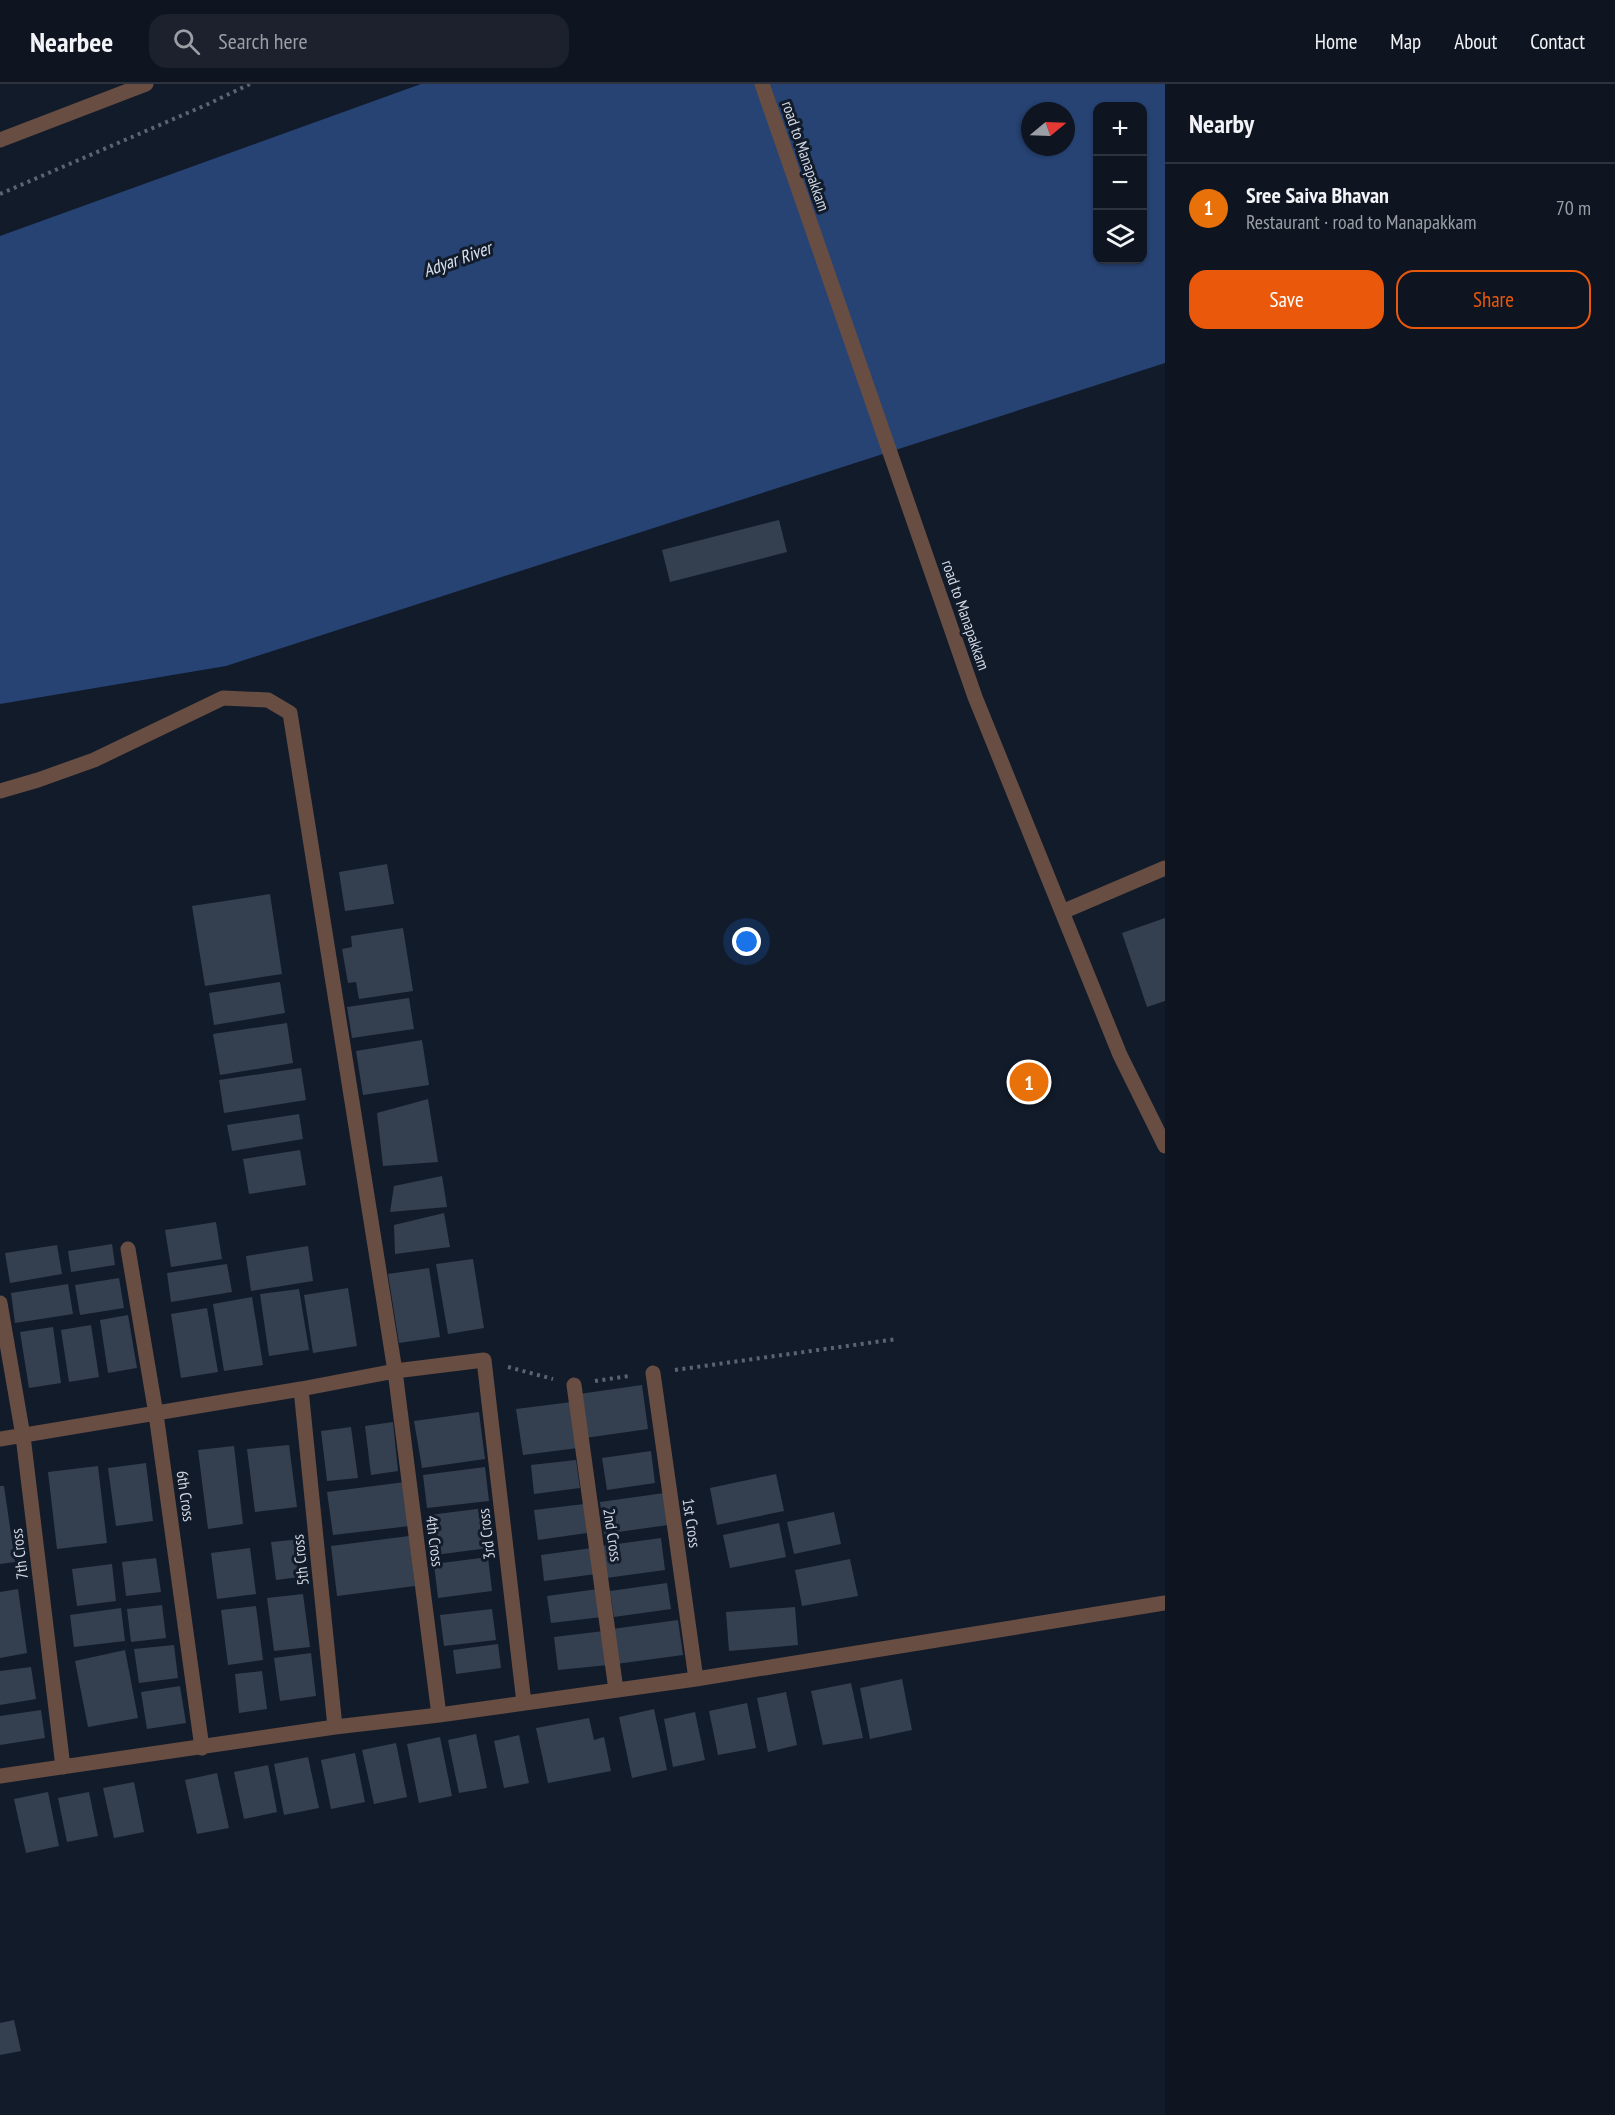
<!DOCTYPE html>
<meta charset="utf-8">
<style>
body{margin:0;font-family:"PT Sans Narrow",sans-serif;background:#1c212d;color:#f1f3f6}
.controls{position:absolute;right:18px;top:18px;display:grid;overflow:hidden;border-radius:12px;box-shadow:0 2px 4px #0004}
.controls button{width:54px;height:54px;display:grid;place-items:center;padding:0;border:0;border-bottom:2px solid #2e333e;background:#0e1420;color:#f1f3f6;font:30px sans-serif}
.compass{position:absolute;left:1021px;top:18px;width:54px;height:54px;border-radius:50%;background:#0e1420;box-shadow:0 2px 4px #0004;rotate:71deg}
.you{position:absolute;left:747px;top:858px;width:21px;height:21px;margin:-15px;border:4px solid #fff;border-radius:50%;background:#1a73e8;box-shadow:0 0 0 9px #1a73e833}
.badge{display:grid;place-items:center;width:39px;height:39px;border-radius:50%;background:#ea580c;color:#fff;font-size:20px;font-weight:700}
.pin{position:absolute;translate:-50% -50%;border:3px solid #fff;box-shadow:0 2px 6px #0006}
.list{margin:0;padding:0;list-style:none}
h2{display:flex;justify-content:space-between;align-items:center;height:78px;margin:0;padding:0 24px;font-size:26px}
h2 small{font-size:20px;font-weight:400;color:#9b9ea5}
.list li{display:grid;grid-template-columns:39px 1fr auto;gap:18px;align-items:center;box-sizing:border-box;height:90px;padding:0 24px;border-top:2px solid #2e333e}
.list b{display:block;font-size:22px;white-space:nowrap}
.list p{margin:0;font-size:20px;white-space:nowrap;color:#9b9ea5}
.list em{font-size:20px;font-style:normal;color:#9b9ea5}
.actions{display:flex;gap:12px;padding:18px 24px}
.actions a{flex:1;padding:14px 0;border:2px solid #ea580c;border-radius:18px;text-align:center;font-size:21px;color:#ea580c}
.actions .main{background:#ea580c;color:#fff}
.icon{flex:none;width:33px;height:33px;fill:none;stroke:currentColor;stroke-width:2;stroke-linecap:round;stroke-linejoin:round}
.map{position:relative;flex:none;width:1165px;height:2031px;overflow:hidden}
header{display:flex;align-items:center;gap:36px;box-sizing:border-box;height:84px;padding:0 30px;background:#0e1420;border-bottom:2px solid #2e333e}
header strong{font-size:28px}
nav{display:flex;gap:33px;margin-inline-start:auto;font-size:21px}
.search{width:420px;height:54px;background:#1c212d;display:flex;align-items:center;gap:15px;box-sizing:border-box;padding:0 21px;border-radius:18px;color:#9b9ea5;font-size:22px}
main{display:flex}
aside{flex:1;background:#0e1420}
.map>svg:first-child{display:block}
.water{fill:#274374;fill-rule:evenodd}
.building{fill:#343f50}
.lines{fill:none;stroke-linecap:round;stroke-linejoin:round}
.path{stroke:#5c6472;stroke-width:4;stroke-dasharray:3 4.5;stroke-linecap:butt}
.minor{stroke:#684d42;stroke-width:15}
.labels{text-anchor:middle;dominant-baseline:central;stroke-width:6;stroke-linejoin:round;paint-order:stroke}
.street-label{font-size:16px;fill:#d1d7e2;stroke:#121b2a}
.water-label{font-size:18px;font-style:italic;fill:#d8e1f1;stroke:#121b2a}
</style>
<header>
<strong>Nearbee</strong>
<div class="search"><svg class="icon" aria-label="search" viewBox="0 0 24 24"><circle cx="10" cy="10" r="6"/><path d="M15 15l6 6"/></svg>Search here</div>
<nav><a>Home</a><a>Map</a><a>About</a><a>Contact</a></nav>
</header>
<main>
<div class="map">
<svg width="1165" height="2031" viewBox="0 0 1165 2031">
<rect width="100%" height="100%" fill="#121b2a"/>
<!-- water -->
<path class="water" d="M421 0H1165V279L226 582 0 620V152ZM1098 22H1142V176H1098ZM1030 27H1066V63H1030Z"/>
<!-- building -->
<path class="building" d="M779 436 787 468 670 498 662 466Z
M387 780 394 820 345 827 339 788Z
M270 810 282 890 205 902 192 822Z
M1165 834V917L1147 923 1122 849Z
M403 844 413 907 359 915 356 898 348 899 342 865 352 863 351 852Z
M280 898 285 929 214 941 209 909Z
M409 914 414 945 352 954 347 923Z
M287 939 293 979 220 991 213 950Z
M422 956 429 1001 363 1011 356 967Z
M301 984 306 1016 224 1029 219 996Z
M428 1015 438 1078 383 1082 377 1029Z
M299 1030 303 1055 232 1067 227 1041Z
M300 1066 306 1101 249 1110 243 1075Z
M442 1092 447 1123 390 1128 394 1102Z
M444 1129 450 1163 395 1170 394 1141Z
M216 1138 222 1175 171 1183 165 1146Z
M112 1160 115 1181 71 1188 68 1167Z
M57 1161 62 1190 10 1199 5 1169Z
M308 1162 313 1197 251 1207 246 1172Z
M473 1175 484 1244 448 1250 436 1180Z
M227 1180 232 1208 171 1218 167 1189Z
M429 1184 440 1253 399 1259 388 1190Z
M119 1194 124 1224 80 1231 75 1201Z
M68 1200 73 1230 15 1239 11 1209Z
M348 1204 357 1262 313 1269 304 1211Z
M299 1205 309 1266 269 1272 260 1210Z
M252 1213 263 1281 224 1287 213 1220Z
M207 1224 218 1288 181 1294 171 1230Z
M128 1231 137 1284 108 1289 100 1236Z
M91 1241 99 1293 69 1298 61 1246Z
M53 1243 61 1299 29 1304 20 1248Z
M642 1301 648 1345 585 1354 579 1310Z
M572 1318 578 1364 523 1371 516 1325Z
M479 1328 485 1375 422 1384 414 1337Z
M393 1338 398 1387 371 1391 365 1342Z
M351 1343 358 1394 327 1397 321 1347Z
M289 1361 297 1423 255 1428 247 1365Z
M234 1362 243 1440 208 1445 198 1366Z
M651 1367 655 1399 607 1406 602 1374Z
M576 1376 580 1404 534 1410 531 1381Z
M146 1379 153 1437 116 1442 108 1384Z
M98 1382 107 1459 57 1465 48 1388Z
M485 1383 489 1417 427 1424 423 1391Z
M776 1390 784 1427 717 1441 710 1404Z
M405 1398 410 1442 333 1451 327 1408Z
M0 1402H4L15 1478 0 1480Z
M664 1409 668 1441 604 1450 600 1418Z
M584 1420 587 1449 538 1456 534 1426Z
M484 1424 489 1464 435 1471 430 1431Z
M834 1428 841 1460 794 1470 787 1438Z
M779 1439 786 1473 730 1484 723 1451Z
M409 1452 415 1502 337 1512 331 1462Z
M661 1454 665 1486 606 1494 602 1462Z
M302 1455 307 1492 276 1496 271 1458Z
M250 1464 256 1510 217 1515 211 1469Z
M592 1464 596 1490 544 1497 541 1471Z
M488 1473 492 1507 438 1514 434 1480Z
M156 1474 161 1508 126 1512 122 1478Z
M850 1475 858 1512 802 1522 795 1486Z
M112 1480 116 1517 77 1522 72 1485Z
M667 1499 671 1525 614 1533 610 1507Z
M18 1505 27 1569 0 1574V1508Z
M598 1505 602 1533 551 1539 547 1512Z
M303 1510 310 1563 274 1567 267 1514Z
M162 1521 166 1554 131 1558 127 1525Z
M256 1522 263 1576 228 1581 221 1526Z
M795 1523 798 1561 729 1567 726 1528Z
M121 1524 125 1557 74 1563 70 1531Z
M492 1525 496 1556 444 1562 440 1531Z
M678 1536 683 1571 616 1580 612 1545Z
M604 1547 608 1581 558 1586 554 1553Z
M498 1560 501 1584 456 1590 453 1566Z
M174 1561 178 1594 139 1599 134 1565Z
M125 1566 138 1634 88 1643 75 1577Z
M311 1569 316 1612 280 1617 274 1574Z
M31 1583 36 1615 0 1621V1587Z
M262 1587 267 1625 239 1629 235 1590Z
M902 1595 912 1646 870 1655 860 1604Z
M851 1599 863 1654 823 1661 811 1607Z
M180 1602 186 1639 147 1645 141 1608Z
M786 1608 797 1661 768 1668 757 1614Z
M747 1619 756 1664 718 1671 709 1627Z
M654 1625 667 1686 632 1694 619 1633Z
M41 1626 45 1654 0 1661V1632Z
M695 1628 705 1676 673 1683 664 1635Z
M589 1634 594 1656 604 1653 611 1687 548 1699 536 1644Z
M476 1650 487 1704 459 1709 448 1656Z
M519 1651 529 1699 504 1704 494 1657Z
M440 1653 452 1712 419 1719 407 1660Z
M396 1659 407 1713 374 1720 362 1666Z
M355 1669 365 1718 331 1725 321 1676Z
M308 1673 319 1724 284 1731 274 1680Z
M268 1681 277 1728 244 1735 234 1688Z
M217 1689 229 1744 197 1750 185 1696Z
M134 1698 144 1748 114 1754 103 1704Z
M48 1708 59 1762 26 1769 14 1715Z
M89 1708 98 1752 67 1758 58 1714Z
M14 1936 21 1967 0 1971V1939Z"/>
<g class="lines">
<!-- path -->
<path class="path" d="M0 110 206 21 250 0
M508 1283 553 1295
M675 1286 897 1255
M595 1297 629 1292"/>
<!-- minor -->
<path class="minor" d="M762 0 975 613 1120 971 1165 1062
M0 56 146 0
M0 707 38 696 94 676 223 614 268 616 290 629 395 1287 439 1631
M1062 828 1165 784
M128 1165 156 1330 202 1664
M0 1219 23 1352 63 1683
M653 1289 696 1595
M574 1301 616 1606
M301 1305 335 1643
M0 1355 301 1305 395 1287 484 1276 524 1619
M0 1692 335 1643 439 1631 696 1595 1165 1519"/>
</g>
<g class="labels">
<!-- street labels -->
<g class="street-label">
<text transform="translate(806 72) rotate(71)">road to Manapakkam</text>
<text transform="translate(966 531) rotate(71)">road to Manapakkam</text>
<text transform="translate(186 1412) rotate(82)">6th Cross</text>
<text transform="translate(692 1439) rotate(82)">1st Cross</text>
<text transform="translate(486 1450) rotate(-97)">3rd Cross</text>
<text transform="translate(613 1451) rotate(82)">2nd Cross</text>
<text transform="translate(435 1457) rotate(83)">4th Cross</text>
<text transform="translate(19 1470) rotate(-97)">7th Cross</text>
<text transform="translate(300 1476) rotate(-96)">5th Cross</text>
</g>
<!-- water labels -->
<g class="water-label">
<text transform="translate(457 175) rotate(-20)">Adyar River</text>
</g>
</g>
</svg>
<div class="controls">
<button>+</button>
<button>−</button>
<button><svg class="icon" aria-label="layers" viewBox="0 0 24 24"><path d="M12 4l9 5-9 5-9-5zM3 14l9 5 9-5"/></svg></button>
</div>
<svg class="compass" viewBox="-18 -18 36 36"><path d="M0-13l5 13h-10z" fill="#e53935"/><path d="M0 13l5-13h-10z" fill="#9b9ea5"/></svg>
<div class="you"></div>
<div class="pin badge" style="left:1029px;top:998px;background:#e8710a">1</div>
</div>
<aside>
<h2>Nearby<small></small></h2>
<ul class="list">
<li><span class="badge" style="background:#e8710a">1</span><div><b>Sree Saiva Bhavan</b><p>Restaurant · road to Manapakkam</p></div><em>70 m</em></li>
</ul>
<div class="actions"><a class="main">Save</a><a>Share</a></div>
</aside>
</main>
